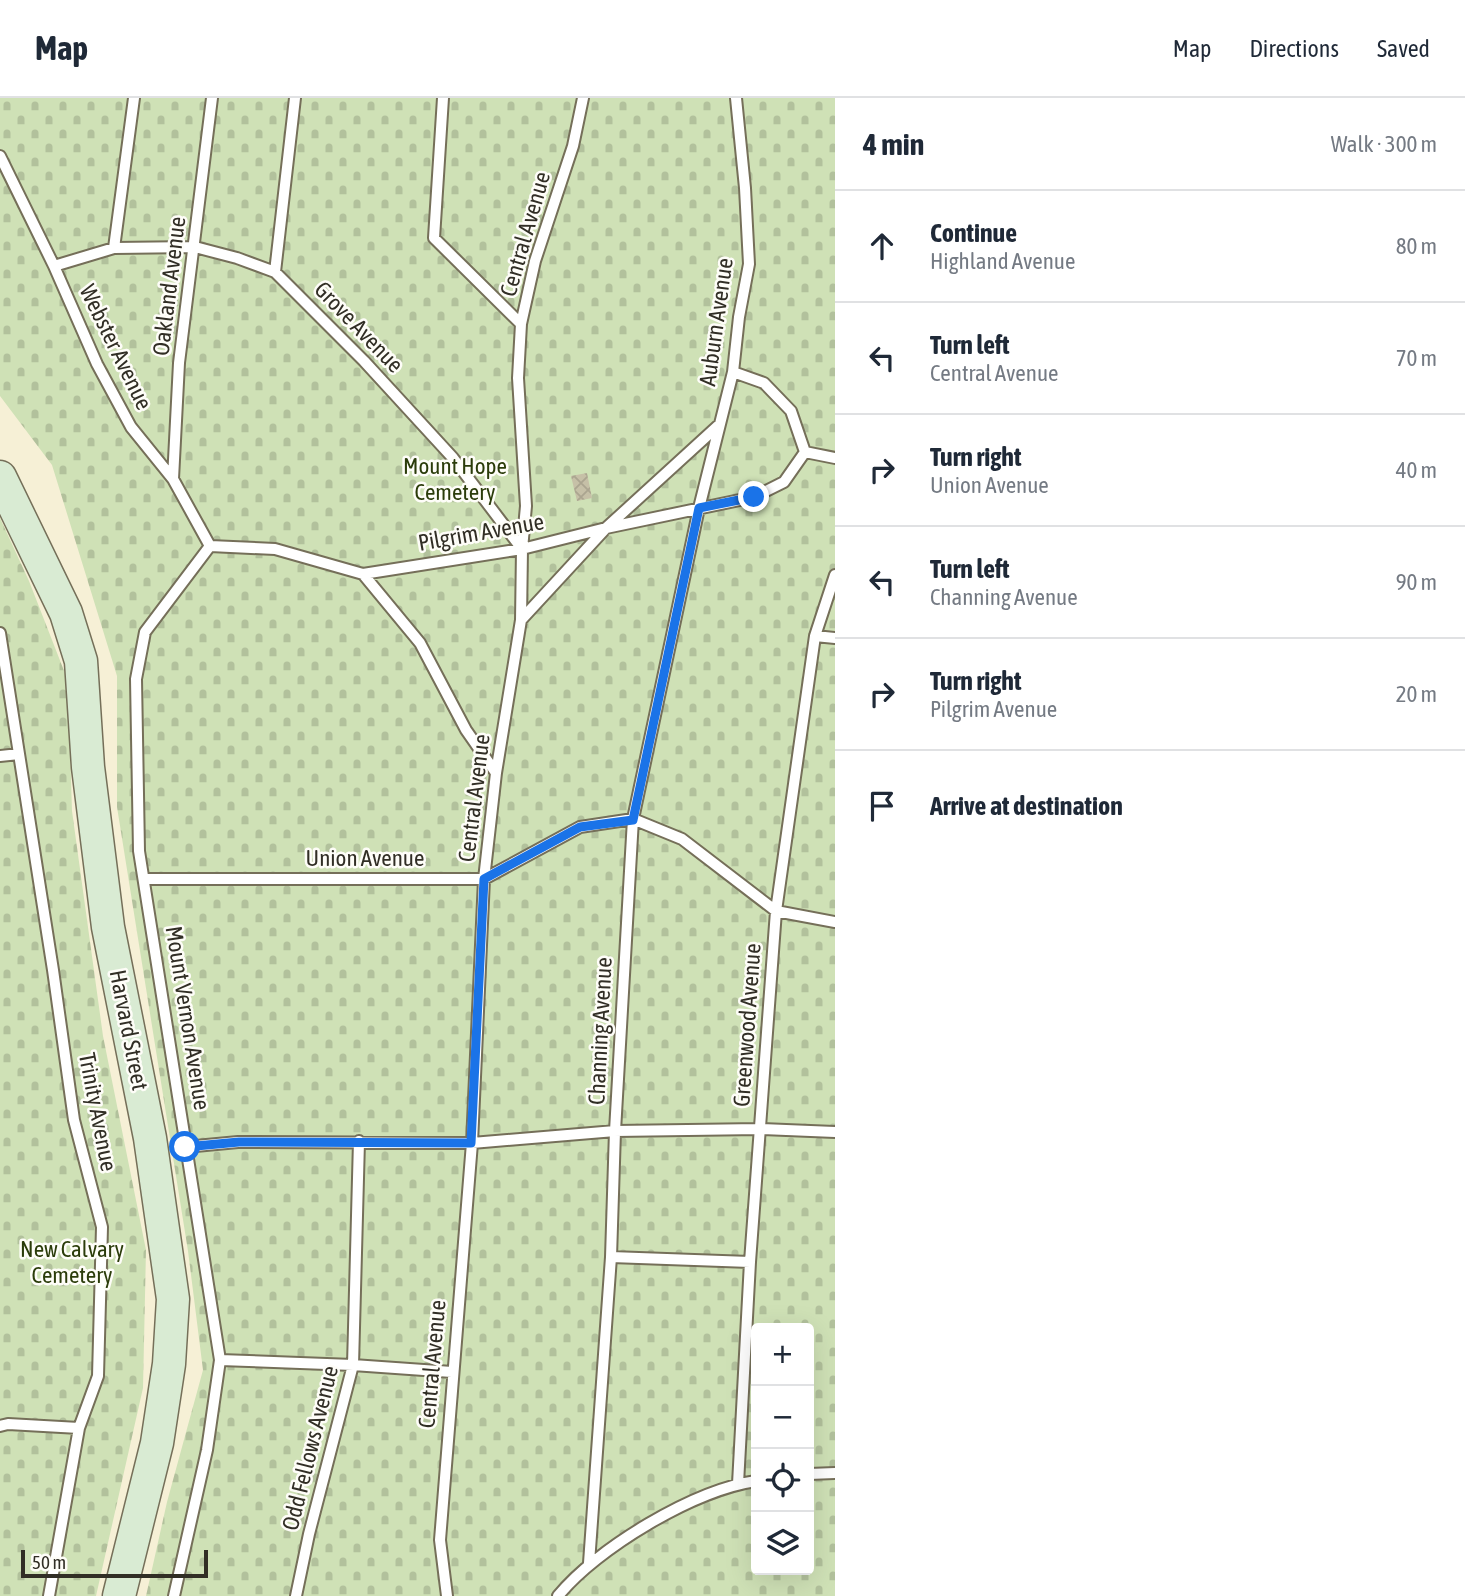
<!DOCTYPE html>
<meta charset="utf-8">
<style>
body{margin:0;font-family:"Asap Condensed",sans-serif;background:#f6f6f7;color:#1f2937}
.controls{position:absolute;right:21px;bottom:21px;display:grid;overflow:hidden;border-radius:7px;box-shadow:0 7px 28px #0002}
.controls button{width:63px;height:63px;display:grid;place-items:center;padding:0;border:0;border-bottom:2px solid #e0e1e3;background:#fff;color:#1f2937;font:35px sans-serif}
.scale{position:absolute;left:21px;bottom:18px;width:187px;box-sizing:border-box;padding-left:7px;border:4px solid #312e25;border-top:0;font-size:19px;line-height:24px;white-space:nowrap;color:#312e25;-webkit-text-stroke:5px #fefdf8;paint-order:stroke}
.stop{position:absolute;width:21px;height:21px;margin:-16px;border:5px solid #1a73e8;border-radius:50%;background:#fff}
.stop.end{background:#1a73e8;border-color:#fff;box-shadow:0 2px 7px #0008}
.list{margin:0;padding:0;list-style:none}
h2{display:flex;justify-content:space-between;align-items:center;height:91px;margin:0;padding:0 28px;font-size:30px}
h2 small{font-size:23px;font-weight:400;color:#747a83}
.list li{display:grid;grid-template-columns:46px 1fr auto;gap:21px;align-items:center;box-sizing:border-box;height:112px;padding:0 28px;border-top:2px solid #e0e1e3}
.list b{display:block;font-size:26px;white-space:nowrap}
.list p{margin:0;font-size:23px;white-space:nowrap;color:#747a83}
.list em{font-size:23px;font-style:normal;color:#747a83}
.icon{flex:none;width:38px;height:38px;fill:none;stroke:currentColor;stroke-width:2;stroke-linecap:round;stroke-linejoin:round}
.map{position:relative;flex:none;width:835px;height:1498px;overflow:hidden}
header{display:flex;align-items:center;gap:42px;box-sizing:border-box;height:98px;padding:0 35px;background:#fff;border-bottom:2px solid #e0e1e3}
header strong{font-size:33px}
nav{display:flex;gap:38px;margin-inline-start:auto;font-size:24px}
main{display:flex}
aside{flex:1;background:#fff}
.map>svg:first-child{display:block}
.cemetery{fill:url(#cemetery-stones);fill-rule:evenodd}
.building{fill:url(#building-cross-hatch)}
.lines{fill:none;stroke-linecap:round;stroke-linejoin:round}
.lane-casing{stroke:#756f59;stroke-width:14}
.secondary-casing{stroke:#756f59;stroke-width:35}
.lane{stroke:#fff;stroke-width:10}
.secondary{stroke:#d9ebd3;stroke-width:32}
.route{stroke:#1a73e8;stroke-width:9}
.labels{text-anchor:middle;dominant-baseline:central;stroke-width:5;stroke-linejoin:round;paint-order:stroke}
.street-label{font-size:23px;fill:#312e25;stroke:#fefdf8}
.park-label{font-size:23px;fill:#2b3c0a;stroke:#fefdf8}
</style>
<header>
<strong>Map</strong>
<nav><a>Map</a><a>Directions</a><a>Saved</a></nav>
</header>
<main>
<div class="map">
<svg width="835" height="1498" viewBox="0 0 835 1498">
<defs>
<pattern id="cemetery-stones" width="16" height="16" patternUnits="userSpaceOnUse" patternTransform="scale(1.75)"><rect width="16" height="16" fill="#cfe1b6"/><path d="M2 7V4a2 2 0 0 1 4 0v3zM10 15v-3a2 2 0 0 1 4 0v3z" fill="#b2c19c"/></pattern>
<pattern id="building-cross-hatch" width="8" height="8" patternUnits="userSpaceOnUse" patternTransform="scale(1.75)"><rect width="8" height="8" fill="#c6c0a7"/><path d="M0 0l8 8M0 8l8-8" fill="none" stroke="#aba590"/></pattern>
</defs>
<rect width="100%" height="100%" fill="#f6f0d6"/>
<!-- cemetery -->
<path class="cemetery" d="M0 0H835V1498H146L167 1404 203 1272 188 1153 117 709V578L52 367 0 298ZM756 1230H809V1472H756Z
M0 420 29 483 68 583 72 713 103 938 146 1152 143 1290 96 1498H0Z"/>
<!-- building -->
<path class="building" d="M587 375 592 400 577 403 571 378Z"/>
<g class="lines">
<!-- lane casing -->
<g class="lane-casing">
<path id="lane" d="M295 0 275 174 364 263 453 360 522 451
M443 0 434 140 521 226
M0 58 54 168 97 266 131 329 173 381 210 448
M114 150 134 0
M54 168 114 150 195 149 237 160 275 174
M733 274 764 285 791 313 805 354
M805 354 835 360
M173 381 179 265 212 0
M210 448 275 451 363 476 522 451 606 430 754 399 784 384 805 354
M363 476 420 545 466 632 496 675
M521 522 606 430 720 326
M0 535 53 872 74 1022 102 1129 98 1278 79 1330 49 1498
M815 538 835 540
M0 658 19 656
M145 781H484L580 729 633 721 682 741 776 813 835 824
M185 1049 238 1044 472 1045 615 1033 760 1031 835 1034
M611 1159 750 1164
M220 1262 353 1267 452 1274
M0 1328 8 1326 79 1330
M809 1376 835 1375
M738 1386 750 1164 776 813 815 538 835 477
M589 1465 611 1159 615 1033 633 721 699 410 733 274 739 219 749 166 745 90 736 0
M174 1498 207 1352 220 1262 139 753 136 581 145 534 210 448
M296 1498 309 1436 353 1267 359 1043
M447 1498 440 1442 472 1045 484 781 496 675 521 522 522 451 526 408 518 280 521 226 535 163 573 48 583 0
M558 1498C597 1450 694 1392 756 1383"/>
</g>
<!-- secondary casing -->
<g class="secondary-casing">
<path id="secondary" d="M0 379 66 515 81 563 88 669 108 829 150 1040 173 1201 169 1266 157 1345 119 1498"/>
</g>
<!-- lane -->
<use href="#lane" class="lane"/>
<!-- secondary -->
<use href="#secondary" class="secondary"/>
</g>
<g class="lines">
<!-- route -->
<path class="route" d="M185 1049 239 1044 471 1045 484 781 580 729 633 722 699 410 754 399"/>
</g>
<g class="labels">
<!-- street labels -->
<g class="street-label">
<text transform="translate(525 136) rotate(-74)">Central Avenue</text>
<text transform="translate(169 188) rotate(-83)">Oakland Avenue</text>
<text transform="translate(716 224) rotate(-82)">Auburn Avenue</text>
<text transform="translate(359 229) rotate(46)">Grove Avenue</text>
<text transform="translate(116 249) rotate(64)">Webster Avenue</text>
<text transform="translate(481 434) rotate(-10)">Pilgrim Avenue</text>
<text transform="translate(474 700) rotate(-83)">Central Avenue</text>
<text x="365" y="760">Union Avenue</text>
<text transform="translate(188 920) rotate(81)">Mount Vernon Avenue</text>
<text transform="translate(747 927) rotate(-86)">Greenwood Avenue</text>
<text transform="translate(129 932) rotate(79)">Harvard Street</text>
<text transform="translate(600 933) rotate(-87)">Channing Avenue</text>
<text transform="translate(98 1014) rotate(79)">Trinity Avenue</text>
<text transform="translate(432 1266) rotate(-85)">Central Avenue</text>
<text transform="translate(310 1350) rotate(-76)">Odd Fellows Avenue</text>
</g>
<!-- park labels -->
<g class="park-label">
<text x="455" y="368">Mount Hope<tspan x="455" dy="26">Cemetery</tspan></text>
<text x="72" y="1151">New Calvary<tspan x="72" dy="26">Cemetery</tspan></text>
</g>
</g>
</svg>
<div class="controls">
<button>+</button>
<button>−</button>
<button><svg class="icon" aria-label="locate" viewBox="0 0 24 24"><circle cx="12" cy="12" r="6"/><path d="M12 2v4M12 18v4M2 12h4M18 12h4"/></svg></button>
<button><svg class="icon" aria-label="layers" viewBox="0 0 24 24"><path d="M12 4l9 5-9 5-9-5zM3 14l9 5 9-5"/></svg></button>
</div>
<div class="scale">50 m</div>
<div class="stop" style="left:185px;top:1049px"></div>
<div class="stop end" style="left:754px;top:399px"></div>
</div>
<aside>
<h2>4 min<small>Walk · 300 m</small></h2>
<ul class="list">
<li><svg class="icon" aria-label="ahead" viewBox="0 0 24 24"><path d="M12 20V5M6 11l6-6 6 6"/></svg><div><b>Continue</b><p>Highland Avenue</p></div><em>80 m</em></li>
<li><svg class="icon" aria-label="left" viewBox="0 0 24 24"><path d="M17 20v-9H6M10 6l-5 5 5 5"/></svg><div><b>Turn left</b><p>Central Avenue</p></div><em>70 m</em></li>
<li><svg class="icon" aria-label="right" viewBox="0 0 24 24"><path d="M7 20v-9h11M14 6l5 5-5 5"/></svg><div><b>Turn right</b><p>Union Avenue</p></div><em>40 m</em></li>
<li><svg class="icon" aria-label="left" viewBox="0 0 24 24"><path d="M17 20v-9H6M10 6l-5 5 5 5"/></svg><div><b>Turn left</b><p>Channing Avenue</p></div><em>90 m</em></li>
<li><svg class="icon" aria-label="right" viewBox="0 0 24 24"><path d="M7 20v-9h11M14 6l5 5-5 5"/></svg><div><b>Turn right</b><p>Pilgrim Avenue</p></div><em>20 m</em></li>
<li><svg class="icon" aria-label="arrive" viewBox="0 0 24 24"><path d="M6 21V4h12l-3 4 3 4H6"/></svg><div><b>Arrive at destination</b></div></li>
</ul>
</aside>
</main>
